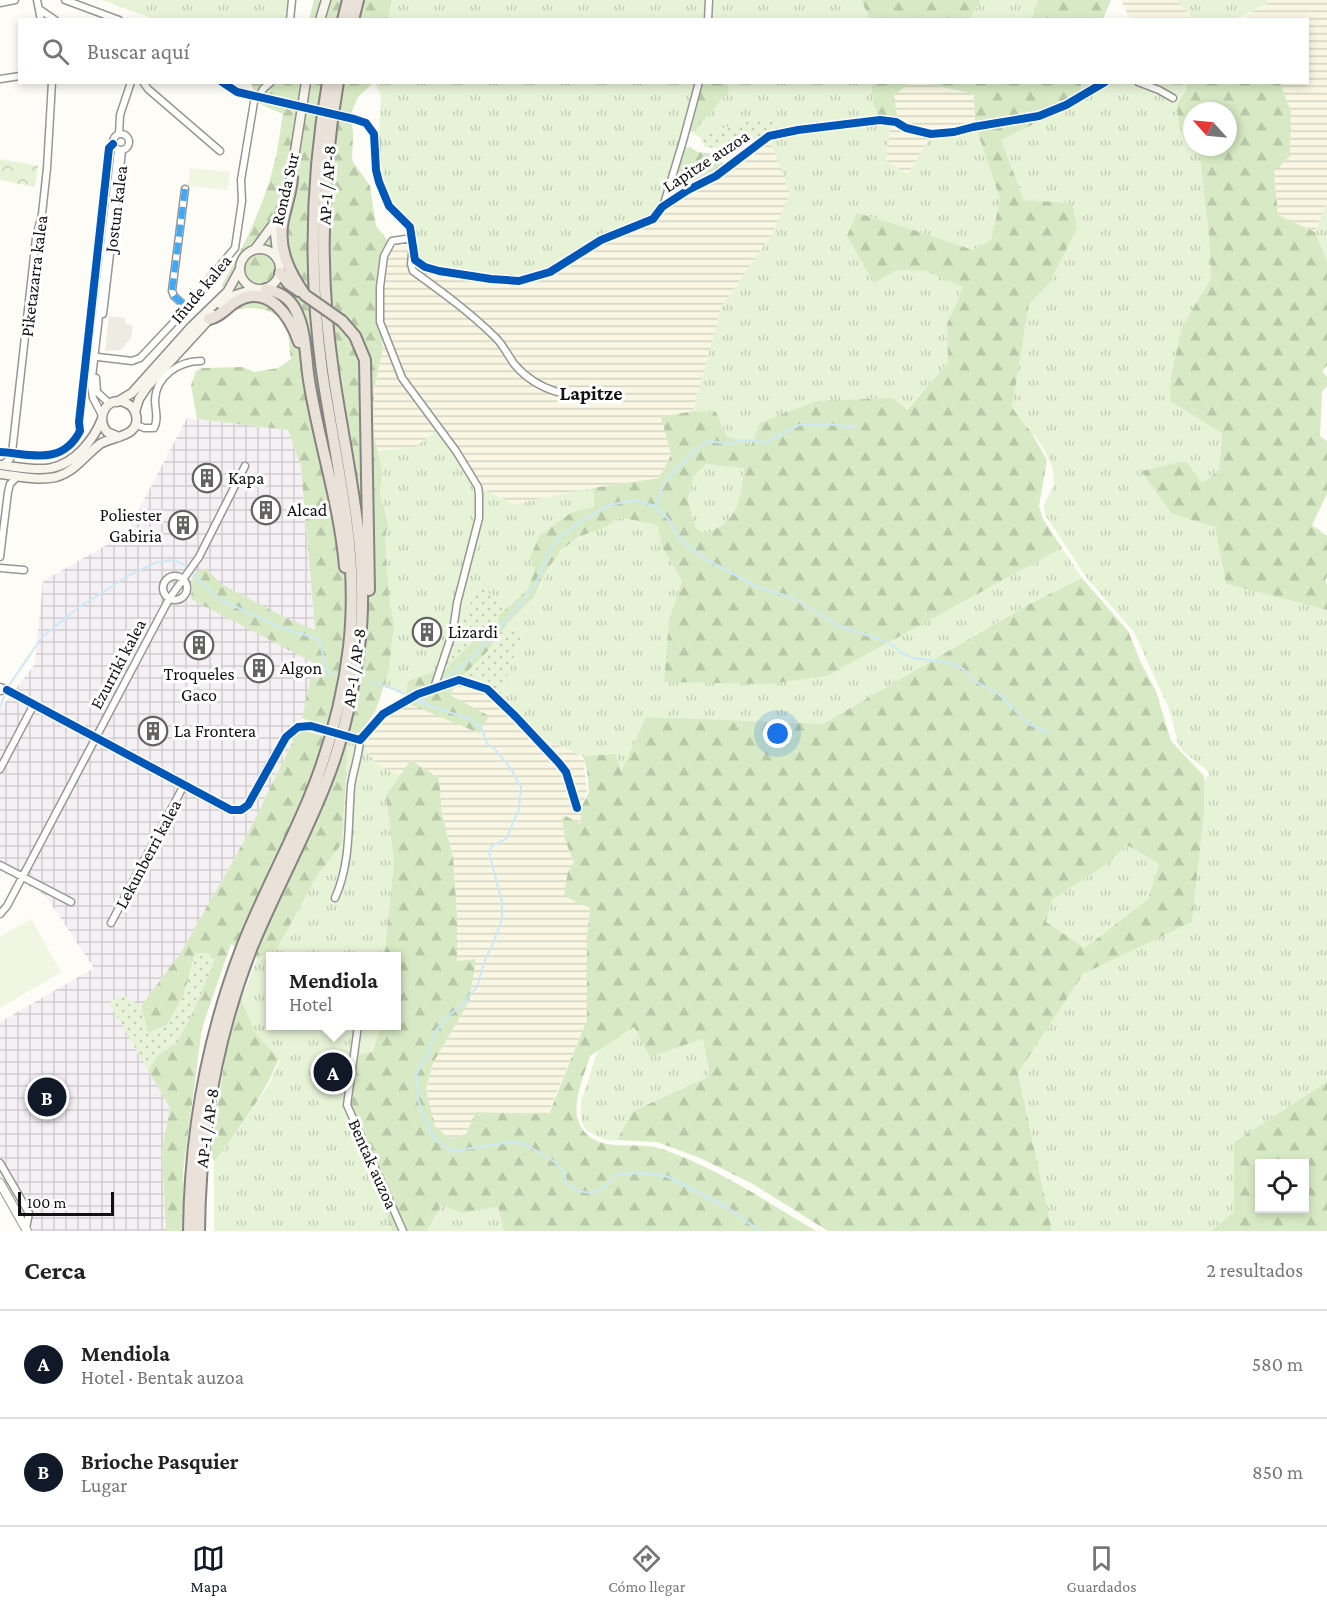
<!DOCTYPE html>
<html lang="es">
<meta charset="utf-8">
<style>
body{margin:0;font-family:"Crimson Pro",serif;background:#f2f2f2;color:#222}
.controls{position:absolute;right:18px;bottom:18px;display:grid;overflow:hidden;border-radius:0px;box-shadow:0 3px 9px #0003}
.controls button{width:54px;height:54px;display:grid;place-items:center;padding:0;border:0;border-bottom:2px solid #e0e0e0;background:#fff;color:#222;font:30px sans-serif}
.compass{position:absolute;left:1183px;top:102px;width:54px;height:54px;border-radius:50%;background:#fff;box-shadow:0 3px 9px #0003;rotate:297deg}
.scale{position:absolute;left:18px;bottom:15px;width:96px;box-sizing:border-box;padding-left:6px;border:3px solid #111;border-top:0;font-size:16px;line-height:21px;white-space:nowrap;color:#111;-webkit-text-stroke:4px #fff;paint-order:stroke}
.you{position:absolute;left:778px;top:734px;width:21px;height:21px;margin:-15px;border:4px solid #fff;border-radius:50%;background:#1a73e8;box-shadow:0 0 0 9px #1a73e833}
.badge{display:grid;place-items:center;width:39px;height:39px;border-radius:50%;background:#111827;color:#fff;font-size:20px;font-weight:700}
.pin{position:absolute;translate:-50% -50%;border:3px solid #fff;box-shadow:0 2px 6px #0006}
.popup{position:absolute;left:266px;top:952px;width:135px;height:78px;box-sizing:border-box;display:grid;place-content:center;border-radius:0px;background:#fff;filter:drop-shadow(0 2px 4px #0005);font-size:20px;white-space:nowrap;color:#767676}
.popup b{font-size:22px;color:#222}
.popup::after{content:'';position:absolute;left:50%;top:100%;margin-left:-12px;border:12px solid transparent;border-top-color:#fff}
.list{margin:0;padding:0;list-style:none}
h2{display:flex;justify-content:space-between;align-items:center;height:78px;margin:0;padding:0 24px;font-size:26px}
h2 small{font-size:20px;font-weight:400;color:#767676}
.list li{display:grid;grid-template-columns:39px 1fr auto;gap:18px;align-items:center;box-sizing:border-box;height:108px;padding:0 24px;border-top:2px solid #e0e0e0}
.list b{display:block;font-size:22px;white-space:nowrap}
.list p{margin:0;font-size:20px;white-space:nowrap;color:#767676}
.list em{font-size:20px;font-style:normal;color:#767676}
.icon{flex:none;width:33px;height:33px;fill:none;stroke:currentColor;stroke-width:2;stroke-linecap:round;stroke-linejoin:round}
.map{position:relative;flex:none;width:1327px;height:1231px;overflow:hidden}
.search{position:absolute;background:#fff;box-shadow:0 3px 9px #0003;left:18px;right:18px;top:18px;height:66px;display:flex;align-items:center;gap:15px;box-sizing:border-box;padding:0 21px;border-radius:0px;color:#767676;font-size:22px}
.sheet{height:294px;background:#fff}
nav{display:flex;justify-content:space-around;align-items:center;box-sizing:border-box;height:84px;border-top:2px solid #e0e0e0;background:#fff;font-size:16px;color:#767676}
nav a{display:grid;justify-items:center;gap:3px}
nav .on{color:#111827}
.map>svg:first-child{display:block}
.industrial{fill:url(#industrial-grid)}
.farmland{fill:url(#farmland-rules)}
.grass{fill:url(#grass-tufts)}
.forest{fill:url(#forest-firs);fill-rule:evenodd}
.park{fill:url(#park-crowns)}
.garden{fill:url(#garden-dots)}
.pitch{fill:#f0f6e1}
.plaza{fill:#edebe2}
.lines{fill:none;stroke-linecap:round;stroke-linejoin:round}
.stream{stroke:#cde8f7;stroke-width:2}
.minor-casing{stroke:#979795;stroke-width:9}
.tertiary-casing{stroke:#979795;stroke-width:10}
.secondary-casing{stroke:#8e8d8b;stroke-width:11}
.motorway-casing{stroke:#858482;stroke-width:14}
.minor{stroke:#fffffe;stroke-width:6}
.tertiary{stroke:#fffffe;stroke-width:8}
.secondary{stroke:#f6f4eb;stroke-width:8}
.motorway{stroke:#eae1d8;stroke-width:10}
.minor-bridge-casing{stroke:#979795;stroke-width:9;stroke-linecap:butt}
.motorway-bridge-casing{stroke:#858482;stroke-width:14;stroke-linecap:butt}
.minor-bridge{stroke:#fffffe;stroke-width:6}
.motorway-bridge{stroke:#eae1d8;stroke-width:10}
.quiet{stroke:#3fa9f5;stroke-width:6;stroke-dasharray:12 6;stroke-linecap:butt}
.cycleway-casing{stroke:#fff;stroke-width:11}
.cycleway{stroke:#0057b8;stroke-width:8}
.labels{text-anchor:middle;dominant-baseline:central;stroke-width:6;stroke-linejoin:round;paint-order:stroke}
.street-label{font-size:18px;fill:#111;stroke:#fff}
.poi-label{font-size:18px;fill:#111;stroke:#fff;text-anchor:start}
.neighbourhood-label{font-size:20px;font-weight:bold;fill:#111;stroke:#fff}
</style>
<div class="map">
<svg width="1327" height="1231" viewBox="0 0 1327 1231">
<defs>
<pattern id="industrial-grid" width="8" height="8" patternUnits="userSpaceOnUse" patternTransform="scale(1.5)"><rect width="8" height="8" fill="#f5f0f3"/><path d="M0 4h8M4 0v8" fill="none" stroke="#d1cdcf"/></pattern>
<pattern id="farmland-rules" width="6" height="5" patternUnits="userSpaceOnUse" patternTransform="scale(1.5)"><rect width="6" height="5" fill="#f9f7e4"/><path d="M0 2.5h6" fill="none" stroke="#d4d3c3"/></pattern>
<pattern id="grass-tufts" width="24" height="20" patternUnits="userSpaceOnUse" patternTransform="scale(1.5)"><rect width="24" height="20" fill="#e7f3d7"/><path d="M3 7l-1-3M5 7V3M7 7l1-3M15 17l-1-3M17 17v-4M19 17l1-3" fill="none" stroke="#c5cfb8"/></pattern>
<pattern id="forest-firs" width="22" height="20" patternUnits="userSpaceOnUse" patternTransform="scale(1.5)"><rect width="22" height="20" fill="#d8eac5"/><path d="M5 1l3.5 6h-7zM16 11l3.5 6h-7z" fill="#b8c8a8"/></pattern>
<pattern id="park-crowns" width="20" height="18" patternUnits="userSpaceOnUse" patternTransform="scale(1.5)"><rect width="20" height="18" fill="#e7f3d7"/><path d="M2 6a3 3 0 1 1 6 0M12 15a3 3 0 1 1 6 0" fill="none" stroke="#c5cfb8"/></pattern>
<pattern id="garden-dots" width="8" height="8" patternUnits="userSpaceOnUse" patternTransform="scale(1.5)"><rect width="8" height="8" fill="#e7f3d7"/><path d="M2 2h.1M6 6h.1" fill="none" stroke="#c5cfb8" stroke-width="1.8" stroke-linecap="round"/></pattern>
</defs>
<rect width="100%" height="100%" fill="#fdfcf7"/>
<!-- industrial -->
<path class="industrial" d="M187 418 288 430 301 467 318 670 297 733 243 843 180 954 141 1006 122 995 110 1003 170 1108 162 1150 166 1231H24L0 1184V1022L94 968 45 895 0 871V709L35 664 43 581 126 534Z"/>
<!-- farmland -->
<path class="farmland" d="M1121 0H1177L1194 19H1130Z
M1267 0H1327V202L1315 232 1278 215 1274 172 1291 111 1280 83 1308 82V20L1247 19 1245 15 1268 3Z
M909 83H923L974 94 975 124 955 130 933 132 908 174 886 161 894 96Z
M770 140 790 194 773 232 721 308 693 411 661 417 671 455 659 478 592 488 514 504 478 487 415 447 377 451 373 432 374 389 383 350 380 287 389 242 412 247 601 240 653 219 674 201 717 178Z
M459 680 487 689 533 735 583 756 587 792 582 806 580 825 566 816 565 840 574 862 568 871 590 908 587 936V1019L548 1114 476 1112 466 1134 449 1138 435 1126 426 1091 433 1063 469 1002 475 959 457 962V914L453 857 442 814 439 778 411 760 400 776 390 773 376 764 360 740 383 714 404 702 449 695Z"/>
<!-- grass -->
<path class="grass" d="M102 0H295L293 20 154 19Z
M392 0H708L707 19 388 20Z
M709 0H861L869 18 868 20H708Z
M981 0H1038L1031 19 969 20Z
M1177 0H1267L1268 3 1235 19 1194 20Z
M699 82 871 83 873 102 891 122 886 161 908 174 933 132 955 130 975 124 1000 199 991 240 973 250 902 226 857 213 897 270 926 271 963 286 947 324 948 362 906 410 751 446 727 436 716 412 693 411 721 308 773 232 790 194 770 140 778 131V125L758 116 700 137 690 132Z
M375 83H697L663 200 653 219 601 240 550 272 519 281 425 267 412 247 410 227 389 206 379 182 378 154 381 96Z
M1081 83H1187V88L1177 105 1179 129 1200 158 1209 236 1211 278 1182 327 1222 433 1219 471 1202 483 1172 514 1215 527 1226 584 1327 610V1083L1234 1142V1213L1211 1231H1052L1018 1073 1083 974 1192 922 1204 814V780L1210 773 1184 752 1178 744 1170 711 1134 632 1086 577 1046 516C1039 501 1053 495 1054 481 1055 454 1024 424 1008 404L1012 407 1029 304 1049 284 1072 203 1024 200 1001 140 1038 122 1079 98Z
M1327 202V261L1315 232Z
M440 428 478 487 514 504 592 488 594 492V507L571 512 536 569 528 589 506 608 481 587 439 671 408 681 405 695 384 686 389 670 394 625 389 597 385 535 388 524 380 494 382 470 377 451 415 447Z
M706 464 744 467C740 501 740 519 705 534L696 528 688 499 694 476Z
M619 517 657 525 662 547 682 581 669 619 664 682 827 676 1062 548 1082 578 1028 604 823 724 621 773 616 754 583 756 533 735 498 701 524 628 503 629C512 618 523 609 533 598 545 584 547 563 562 550 578 534 601 531 619 517Z
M360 740 376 764 400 776 386 795 394 862 384 956H270V1026H381L351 1106 392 1231H214V1162L244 1122 269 1084 280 1060 256 1033 241 1000 257 959 278 947 316 878 342 843 348 742Z
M1127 845 1159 864 1148 899 1085 948 1046 922 1052 900 1107 864Z
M634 1027 650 1056 703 1039 710 1076 633 1111 617 1140 611 1141 601 1138 586 1130 581 1121V1101L598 1050Z
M441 1205 462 1213 498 1207 504 1231H427Z"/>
<!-- forest -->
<path class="forest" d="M314 0H392L388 19 309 20Z
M861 0H981L969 20 868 19 869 17Z
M1038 0H1111L1103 19H1031Z
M251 83H373L358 97 351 113 353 134 352 160 370 186 376 226 389 242 384 256 380 322 383 350 374 389 373 432 382 470 380 494 388 524 385 536 389 597 394 625 389 670 376 710 358 736 325 728 302 718 314 663 191 599 193 574 206 568 221 584 288 619 315 630 301 467 288 430 197 419 191 385 196 371 202 368 243 367 254 372 278 368 291 359C289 349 290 334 285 326 276 307 251 306 234 310L222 285C244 246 265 204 275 160 279 145 280 130 283 114L258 103Z
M699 83H727L729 91 694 131H689Z
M871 83H909L894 96 898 123 880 120 873 102Z
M923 83H1081L1080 98 1038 122 1001 140 1024 200 1072 203 1077 228 1049 284 1029 304 1012 408 1031 432 1047 460 1039 506 1043 519 1062 548 827 676 769 684 664 682 669 619 682 581 662 547 657 525 619 517 607 526 579 537 561 550 549 567 534 597 508 623 487 652 459 680 450 695 489 716 479 733 404 702 408 681 430 673 444 670 482 632 497 622 499 615 528 589 535 569 530 557 540 535 572 512 594 507V492L592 488 659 478 671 455 661 417 693 411 716 412 727 436 751 446 760 423 816 401 892 398 907 410 948 362 947 324 963 287 926 271 897 270 874 283 847 236 857 213 902 226 973 250 991 240 1000 199 975 124 974 94ZM706 464 744 468C740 501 740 519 705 534L696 528 688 499 694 476Z
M1187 83H1280L1291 111 1290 156 1274 172 1278 215 1315 232 1327 261V365L1322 371 1327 377V386L1322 392 1320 436 1327 441V494L1312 525 1327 536V577L1325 580 1327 584V610L1226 584 1215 527 1172 514 1141 471 1186 461 1202 483 1219 471 1222 433 1170 401 1171 377 1182 327 1211 278 1209 236 1200 158 1179 129 1177 105 1187 88ZM1192 111H1228V147H1192Z
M690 147 698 152 718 154 725 167 716 175 668 201 684 148Z
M1082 578 1128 631 1141 663 1156 691 1171 741 1204 776V814L1192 922 1083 974 1018 1073 1052 1231H828L751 1183 700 1158 657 1142 617 1140 633 1111 710 1076 703 1039 650 1057 634 1027 590 1056C584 1076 569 1108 581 1127 597 1155 637 1140 662 1149 717 1168 766 1201 816 1231H504L498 1207 462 1213 441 1205 427 1231H392L351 1106 355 1056 372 1052 381 1026H396V956H384L394 862 386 795 411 760 439 778 442 814 453 857 457 914V961L476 959 469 1002 433 1063 426 1090 435 1126 449 1138 466 1134 476 1112 549 1114 587 1019V936L590 908 564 896 568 871 574 862 565 840 562 818 566 816 580 824 582 806 589 792 587 771 583 756 616 754 621 772 646 717 823 724 1027 605ZM1127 845 1159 864 1148 899 1085 948 1046 922 1052 900 1107 864Z
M305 731 348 742 342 843 316 878 278 947 257 959 231 944 202 1028 183 1171 185 1231H166L162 1150 170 1108 148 1070 157 1056 178 1041 195 953 184 995 167 1025 148 1033 141 1006 180 954 243 843 297 733Z
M241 1000 256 1033 279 1059C263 1097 239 1129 214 1162L210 1152 227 1047Z
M1327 1082V1231H1211L1234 1212V1142ZM1260 1164H1304V1208H1260Z"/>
<!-- park -->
<path class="park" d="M0 159 38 166 35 187 0 180Z"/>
<!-- garden -->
<path class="garden" d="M758 116 778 125V131C754 138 732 152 705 147L700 137Z
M481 586 506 608 499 615 497 622 482 632 444 671H439L453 631Z
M524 628 498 701 487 689 459 680 487 652 503 629Z
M195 953H207L215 959 195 1008 178 1041 157 1056 148 1070 109 1003 122 995 141 1006 148 1033 167 1025 184 995Z"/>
<!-- pitch -->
<path class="pitch" d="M190 168 230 172 228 190 188 186Z
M31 919 61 972 0 1008V937Z"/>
<!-- plaza -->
<path class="plaza" d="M109 316 125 318V324L133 325 131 338 121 350 105 351Z"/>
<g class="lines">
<!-- stream -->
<path class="stream" d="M655 506 664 483 691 454 708 441 731 444 741 440 767 442 799 425 825 424 856 427
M444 680 471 659 521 603 537 581 547 555 557 539 581 521 610 505 634 500 655 506 670 521 681 541 704 558 757 587 791 597 839 626 888 642 902 653 914 658 950 663 963 669 975 681 1000 695 1027 723 1049 733
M371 682 394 689 420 702 472 720 482 729 487 744 495 749 511 769 521 787 519 809 506 839 493 845 489 852 502 902V919L494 941 485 960 477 987 461 1006 449 1015 435 1032 428 1054 416 1075 418 1098 423 1116 435 1140 453 1151 512 1142 525 1144 555 1162 564 1173 567 1184C590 1200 601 1192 617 1174L644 1173 666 1176 730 1209 760 1231
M10 684 42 637 78 608 130 575 155 563 173 560 183 564 219 599 279 627 319 639 326 668 332 675
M421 701 427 694
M0 707 4 697"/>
<!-- minor casing -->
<g class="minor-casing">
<path id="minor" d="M37 0 41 20
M65 0 119 20
M0 3 15 0
M39 9 55 20
M290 20 292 0
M708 20 709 0
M0 79 20 76
M143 82 148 89 220 151
M222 82 237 92 293 105
M1138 82 1159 90 1173 98
M259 97 263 89 271 82
M348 117 366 123 372 130 376 139V170L379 182 389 206 410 227 415 260 425 267 439 271 491 279 519 281 550 272 601 240 653 219 662 207 688 190 716 176 769 136 798 130 880 120 896 122 906 128 931 134 954 132 973 127 1039 116 1066 105 1105 82
M113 142a8 8 0 1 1 16 0a8 8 0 1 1-16 0Z
M119 134 120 115 131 82
M185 189 172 291 174 296 187 308
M663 207 683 141 699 82
M412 238 392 241 384 256 380 287V322L402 378 456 451 478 487 479 494V518L457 603 453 631 434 688
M412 254 411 264 413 271C442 292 471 313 496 338 504 346 508 356 515 365 526 378 541 387 557 392
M103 314 122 151
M98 357 132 361 140 358 207 287 210 278 235 248 242 201 241 180 255 96
M96 378 97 392 110 404
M102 415 93 398 91 386 118 150
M135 424 144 428H154C159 419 155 410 155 400 156 376 179 361 201 361
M2 465 10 459 12 453 36 238 42 214 47 168 52 82
M0 557 8 492 10 484 18 476
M0 568 24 570
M163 588a12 12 0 1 1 24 0a12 12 0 1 1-24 0Z
M0 687 7 690 0 691
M7 690 231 810H241L248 805C258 787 280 738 296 729 302 725 312 727 319 728
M350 738 360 740 383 714 418 694 459 680 487 689 515 716 559 763 566 772 577 808
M0 769 33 706
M0 865 71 902
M335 898C351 863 348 824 351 786 353 771 359 756 360 740
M0 914 7 906 169 599 199 557 245 466
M111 923 184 785
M358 1026 347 1105 403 1231
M0 1163 29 1213 26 1228"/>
</g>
<!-- tertiary casing -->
<g class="tertiary-casing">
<path id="tertiary" d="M0 1183 27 1231"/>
</g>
<!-- secondary casing -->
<g class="secondary-casing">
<path id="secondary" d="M320 20 326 0
M290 183 306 82
M240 269a20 20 0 1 1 40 0a20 20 0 1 1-40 0Z
M255 249 275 222
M278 260 275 234 281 209
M222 306 235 295 254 289
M117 402 132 393 192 326 228 291 240 269
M135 412 139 399 147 387 213 315
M0 465C34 469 57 477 83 449 91 440 97 432 101 421
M0 474C18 476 38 481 56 477 76 471 84 456 100 444 112 436 141 437 136 415 135 411 132 406 128 404 109 393 94 416 107 432L119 437"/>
</g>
<!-- motorway casing -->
<g class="motorway-casing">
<path id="motorway" d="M343 20 348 0
M353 20 358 0
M292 178C291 193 286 205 283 220 277 248 289 272 305 295
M280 273 289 284 299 291
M266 289C279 292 289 297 295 309 307 331 305 361 310 386 320 446 340 506 345 567
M209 319C220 317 227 307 237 301 268 283 290 316 299 342
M342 321 355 336 365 360 369 590
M189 1231C190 1134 207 1038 242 947 262 896 289 847 310 796 329 749 343 698 349 647 360 553 336 464 322 371 309 275 311 178 328 82
M199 1231C200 1134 216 1038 252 947 275 891 305 837 327 780 344 737 353 693 359 648 371 554 346 463 333 371 319 275 321 178 338 82"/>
</g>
<!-- minor -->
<use href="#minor" class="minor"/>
<!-- tertiary -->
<use href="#tertiary" class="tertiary"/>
<!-- secondary -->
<use href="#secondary" class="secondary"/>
<!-- motorway -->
<use href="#motorway" class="motorway"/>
<!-- minor-bridge casing -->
<g class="minor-bridge-casing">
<path id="minor-bridge" d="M293 105 348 117"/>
</g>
<!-- motorway-bridge casing -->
<g class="motorway-bridge-casing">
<path id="motorway-bridge" d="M305 295 342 321"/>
</g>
<!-- minor-bridge -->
<use href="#minor-bridge" class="minor-bridge"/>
<!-- motorway-bridge -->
<use href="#motorway-bridge" class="motorway-bridge"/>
<!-- quiet -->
<path class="quiet" d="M185 189 172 291 174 296 187 308"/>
<!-- cycleway casing -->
<g class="cycleway-casing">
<path id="cycleway" d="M222 82 237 92 354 119 366 123 374 134 376 170 379 182 389 206 410 227 415 260 425 267 439 271 491 279 519 281 550 272 601 240 653 219 662 207 688 190 716 176 769 136 798 130 880 120 896 122 906 128 931 134 954 132 973 127 1039 116 1066 105 1105 82
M0 452C31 454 62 466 80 431L79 422 109 148 113 144
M7 690 231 810H241L248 805 286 737 298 727 311 726 360 740 383 714 418 694 459 680 487 689 515 716 559 763 566 772 577 808"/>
</g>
<!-- cycleway -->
<use href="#cycleway" class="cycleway"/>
</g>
<!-- icons -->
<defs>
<g id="building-ring" transform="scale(1.5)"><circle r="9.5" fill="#fff" stroke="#646362" stroke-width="1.5"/><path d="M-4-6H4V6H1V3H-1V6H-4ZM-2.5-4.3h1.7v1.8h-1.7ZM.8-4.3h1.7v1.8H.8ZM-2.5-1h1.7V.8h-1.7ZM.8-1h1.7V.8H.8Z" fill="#646362"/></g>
</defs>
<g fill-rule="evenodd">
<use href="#building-ring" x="207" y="478"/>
<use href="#building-ring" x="266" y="510"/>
<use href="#building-ring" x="183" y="525"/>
<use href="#building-ring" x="427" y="632"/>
<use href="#building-ring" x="199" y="645"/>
<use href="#building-ring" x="259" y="668"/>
<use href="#building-ring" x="153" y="731"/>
</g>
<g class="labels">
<!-- street labels -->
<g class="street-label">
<text transform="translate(706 161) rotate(-33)">Lapitze auzoa</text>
<text transform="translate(327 185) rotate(-86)">AP-1 / AP-8</text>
<text transform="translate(285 189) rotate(-77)">Ronda Sur</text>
<text transform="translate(116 209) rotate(-83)">Jostun kalea</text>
<text transform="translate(34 276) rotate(-83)">Piketazarra kalea</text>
<text transform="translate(201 289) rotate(-50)">Iñude kalea</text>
<text transform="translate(118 664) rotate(-62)">Ezurriki kalea</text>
<text transform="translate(354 668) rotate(-82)">AP-1 / AP-8</text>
<text transform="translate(148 854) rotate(-62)">Lekunberri kalea</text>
<text transform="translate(207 1128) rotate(-82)">AP-1 / AP-8</text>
<text transform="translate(373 1164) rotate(66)">Bentak auzoa</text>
</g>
<!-- poi labels -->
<g class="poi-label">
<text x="228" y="478">Kapa</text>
<text x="287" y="510">Alcad</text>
<text x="162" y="515" text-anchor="end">Poliester<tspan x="162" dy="21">Gabiria</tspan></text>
<text x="448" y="632">Lizardi</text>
<text x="280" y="668">Algon</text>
<text x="199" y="674" text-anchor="middle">Troqueles<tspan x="199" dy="21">Gaco</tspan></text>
<text x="174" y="731">La Frontera</text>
</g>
<!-- neighbourhood labels -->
<g class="neighbourhood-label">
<text x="591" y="393">Lapitze</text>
</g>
</g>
</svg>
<div class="controls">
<button><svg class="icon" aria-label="locate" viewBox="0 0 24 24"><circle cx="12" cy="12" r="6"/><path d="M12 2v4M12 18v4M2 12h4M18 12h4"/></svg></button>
</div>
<svg class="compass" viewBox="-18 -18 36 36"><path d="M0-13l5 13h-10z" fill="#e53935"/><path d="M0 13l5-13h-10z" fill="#767676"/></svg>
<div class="scale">100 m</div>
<div class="you"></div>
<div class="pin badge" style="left:333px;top:1072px">A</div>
<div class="popup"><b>Mendiola</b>Hotel</div>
<div class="pin badge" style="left:47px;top:1097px">B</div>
<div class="search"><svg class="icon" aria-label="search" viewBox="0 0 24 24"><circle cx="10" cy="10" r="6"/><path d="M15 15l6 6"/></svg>Buscar aquí</div>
</div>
<section class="sheet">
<h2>Cerca<small>2 resultados</small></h2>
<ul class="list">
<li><span class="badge">A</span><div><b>Mendiola</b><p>Hotel · Bentak auzoa</p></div><em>580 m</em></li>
<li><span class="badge">B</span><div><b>Brioche Pasquier</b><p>Lugar</p></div><em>850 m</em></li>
</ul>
</section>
<nav>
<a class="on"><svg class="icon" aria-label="map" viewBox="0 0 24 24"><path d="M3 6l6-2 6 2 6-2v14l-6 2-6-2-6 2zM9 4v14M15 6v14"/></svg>Mapa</a>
<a><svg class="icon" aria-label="directions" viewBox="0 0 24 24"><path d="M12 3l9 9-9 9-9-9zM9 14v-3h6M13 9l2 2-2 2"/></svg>Cómo llegar</a>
<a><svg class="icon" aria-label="saved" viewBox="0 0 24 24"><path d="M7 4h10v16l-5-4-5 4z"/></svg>Guardados</a>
</nav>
